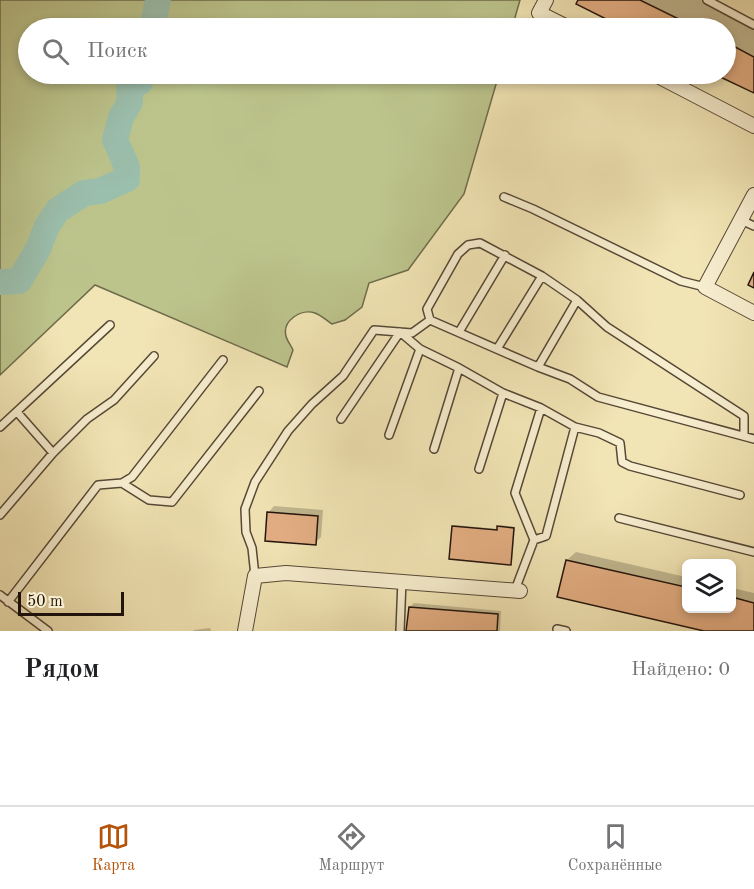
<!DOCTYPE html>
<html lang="ru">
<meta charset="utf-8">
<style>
body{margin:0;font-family:"Old Standard TT",serif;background:#f6f6f6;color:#202124}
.controls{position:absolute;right:18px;bottom:18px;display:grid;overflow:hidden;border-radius:9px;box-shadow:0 3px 9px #0003}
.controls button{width:54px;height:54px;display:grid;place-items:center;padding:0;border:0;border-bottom:2px solid #e0e0e0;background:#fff;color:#202124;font:30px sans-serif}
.scale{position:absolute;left:18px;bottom:15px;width:106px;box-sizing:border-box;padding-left:6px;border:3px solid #22140c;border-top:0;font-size:16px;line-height:21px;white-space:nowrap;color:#22140c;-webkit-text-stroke:4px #f7eecf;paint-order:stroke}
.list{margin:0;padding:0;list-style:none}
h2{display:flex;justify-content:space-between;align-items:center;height:78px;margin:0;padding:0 24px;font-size:26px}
h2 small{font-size:20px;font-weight:400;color:#757577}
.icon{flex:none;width:33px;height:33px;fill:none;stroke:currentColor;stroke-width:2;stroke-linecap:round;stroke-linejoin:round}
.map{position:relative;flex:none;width:754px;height:631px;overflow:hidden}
.search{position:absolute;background:#fff;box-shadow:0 3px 9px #0003;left:18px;right:18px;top:18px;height:66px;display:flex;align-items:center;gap:15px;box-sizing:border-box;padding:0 21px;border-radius:33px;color:#757577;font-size:22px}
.sheet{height:174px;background:#fff}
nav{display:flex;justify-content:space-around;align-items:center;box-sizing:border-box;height:84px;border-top:2px solid #e0e0e0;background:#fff;font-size:16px;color:#757577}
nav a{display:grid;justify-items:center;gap:3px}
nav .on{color:#b45309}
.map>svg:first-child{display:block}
.green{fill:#bcc48c;stroke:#6f6c4c;stroke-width:1.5}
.shadow{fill:#0003}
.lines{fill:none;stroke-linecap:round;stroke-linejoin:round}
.river{stroke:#9bbfad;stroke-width:26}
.building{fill:#e3ae83;stroke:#22140c;stroke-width:1.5}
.lane-casing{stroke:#564836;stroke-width:10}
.street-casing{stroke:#564836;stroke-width:16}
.lane{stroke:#f7eecf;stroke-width:7}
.street{stroke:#f7eecf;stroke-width:14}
</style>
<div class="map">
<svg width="754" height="631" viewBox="0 0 754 631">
<rect width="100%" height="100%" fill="#f2e5b5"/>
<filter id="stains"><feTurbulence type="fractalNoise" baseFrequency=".00333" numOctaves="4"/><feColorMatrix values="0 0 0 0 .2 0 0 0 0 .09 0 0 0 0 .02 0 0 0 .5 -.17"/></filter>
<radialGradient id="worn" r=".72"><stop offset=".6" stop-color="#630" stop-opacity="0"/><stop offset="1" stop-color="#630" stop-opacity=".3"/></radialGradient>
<!-- green -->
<path class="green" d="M0 0H520L512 28H28V74H499L464 194 408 270 369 283 362 307 345 320 332 324C327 321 321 315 315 313 301 308 282 321 286 336 287 341 291 345 293 350L287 367 95 285 0 375Z"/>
<!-- shadow -->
<path class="shadow" d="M580 0H704L754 25V92L718 74H726V28H628L578 4Z
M274 506 323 510 321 537 315 543 268 513Z
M455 525 498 529 500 525 515 527 512 562 510 563 453 527Z
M576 552 686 577V608H732V588L754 593V631H711L567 560Z
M414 603 501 611 500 631H408L410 607Z
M210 628 211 631H193L194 630Z"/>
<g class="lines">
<!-- river -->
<path class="river" d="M152 28 158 0
M0 282 19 281 38 249 47 226 58 210 84 193 100 191 127 179V167L115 140 121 117 130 102 129 88 140 82 142 74"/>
</g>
<!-- building -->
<path class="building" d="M578 0H640L697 28H624L576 4Z
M726 42 754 57V93L714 74H726Z
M754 272V288L748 285Z
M267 512 318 516 316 545 265 541Z
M452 526 497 530V526L514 528 511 565 449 559Z
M566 560 686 587V608H732V597L754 603V631H704L557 597Z
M409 607 498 614 497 631H406Z"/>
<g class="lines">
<!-- lane casing -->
<g class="lane-casing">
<path id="lane" d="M707 0 754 25
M504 197 533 209 681 281 705 287
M741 220 754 226
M430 320 427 309 458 254 468 245 480 243 542 276 577 300 607 327 744 416V436
M459 332 505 255
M497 349 542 276
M538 367 577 300
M17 412 53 453
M341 419 400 332 420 349 459 368 503 393 541 408 575 427 599 433 620 443 622 462 630 466 740 495
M0 427 110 325
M389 435 420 349
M434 449 459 368
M479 469 503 393
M122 483 149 500 172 502 259 391
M0 515 53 453 87 419 114 400 154 356
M619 518 754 552
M534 540 515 493 541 408
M255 576 252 548 246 532 245 509 255 482 288 431 312 404 343 376 374 330 412 333 430 320 538 367 570 379 598 397 754 439
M515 590 534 540 546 536 575 427
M0 595 48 631
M8 602 98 485 122 483 132 477 223 360
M557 629 566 631
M400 631 402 580"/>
</g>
<!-- street casing -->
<g class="street-casing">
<path id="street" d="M546 0 539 13 569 28
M654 74 754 126
M754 195 705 287 754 313
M245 631 255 576 286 573 520 591"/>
</g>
<!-- lane -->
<use href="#lane" class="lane"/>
<!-- street -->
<use href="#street" class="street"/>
</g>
<rect width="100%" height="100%" filter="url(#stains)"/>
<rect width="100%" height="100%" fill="url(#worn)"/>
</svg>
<div class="controls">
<button><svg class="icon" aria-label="layers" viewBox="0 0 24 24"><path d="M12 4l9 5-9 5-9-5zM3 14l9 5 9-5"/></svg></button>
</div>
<div class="scale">50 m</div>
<div class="search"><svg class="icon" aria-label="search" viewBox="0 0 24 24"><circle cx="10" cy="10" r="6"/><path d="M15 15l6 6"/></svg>Поиск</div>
</div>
<section class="sheet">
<h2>Рядом<small>Найдено: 0</small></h2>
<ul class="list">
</ul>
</section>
<nav>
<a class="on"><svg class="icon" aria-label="map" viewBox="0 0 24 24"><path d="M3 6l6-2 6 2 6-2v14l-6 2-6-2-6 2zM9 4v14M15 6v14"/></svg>Карта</a>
<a><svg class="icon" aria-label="directions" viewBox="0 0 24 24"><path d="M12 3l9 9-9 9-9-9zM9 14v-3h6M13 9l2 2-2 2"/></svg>Маршрут</a>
<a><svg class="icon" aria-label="saved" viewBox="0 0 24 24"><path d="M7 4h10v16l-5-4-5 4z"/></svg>Сохранённые</a>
</nav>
